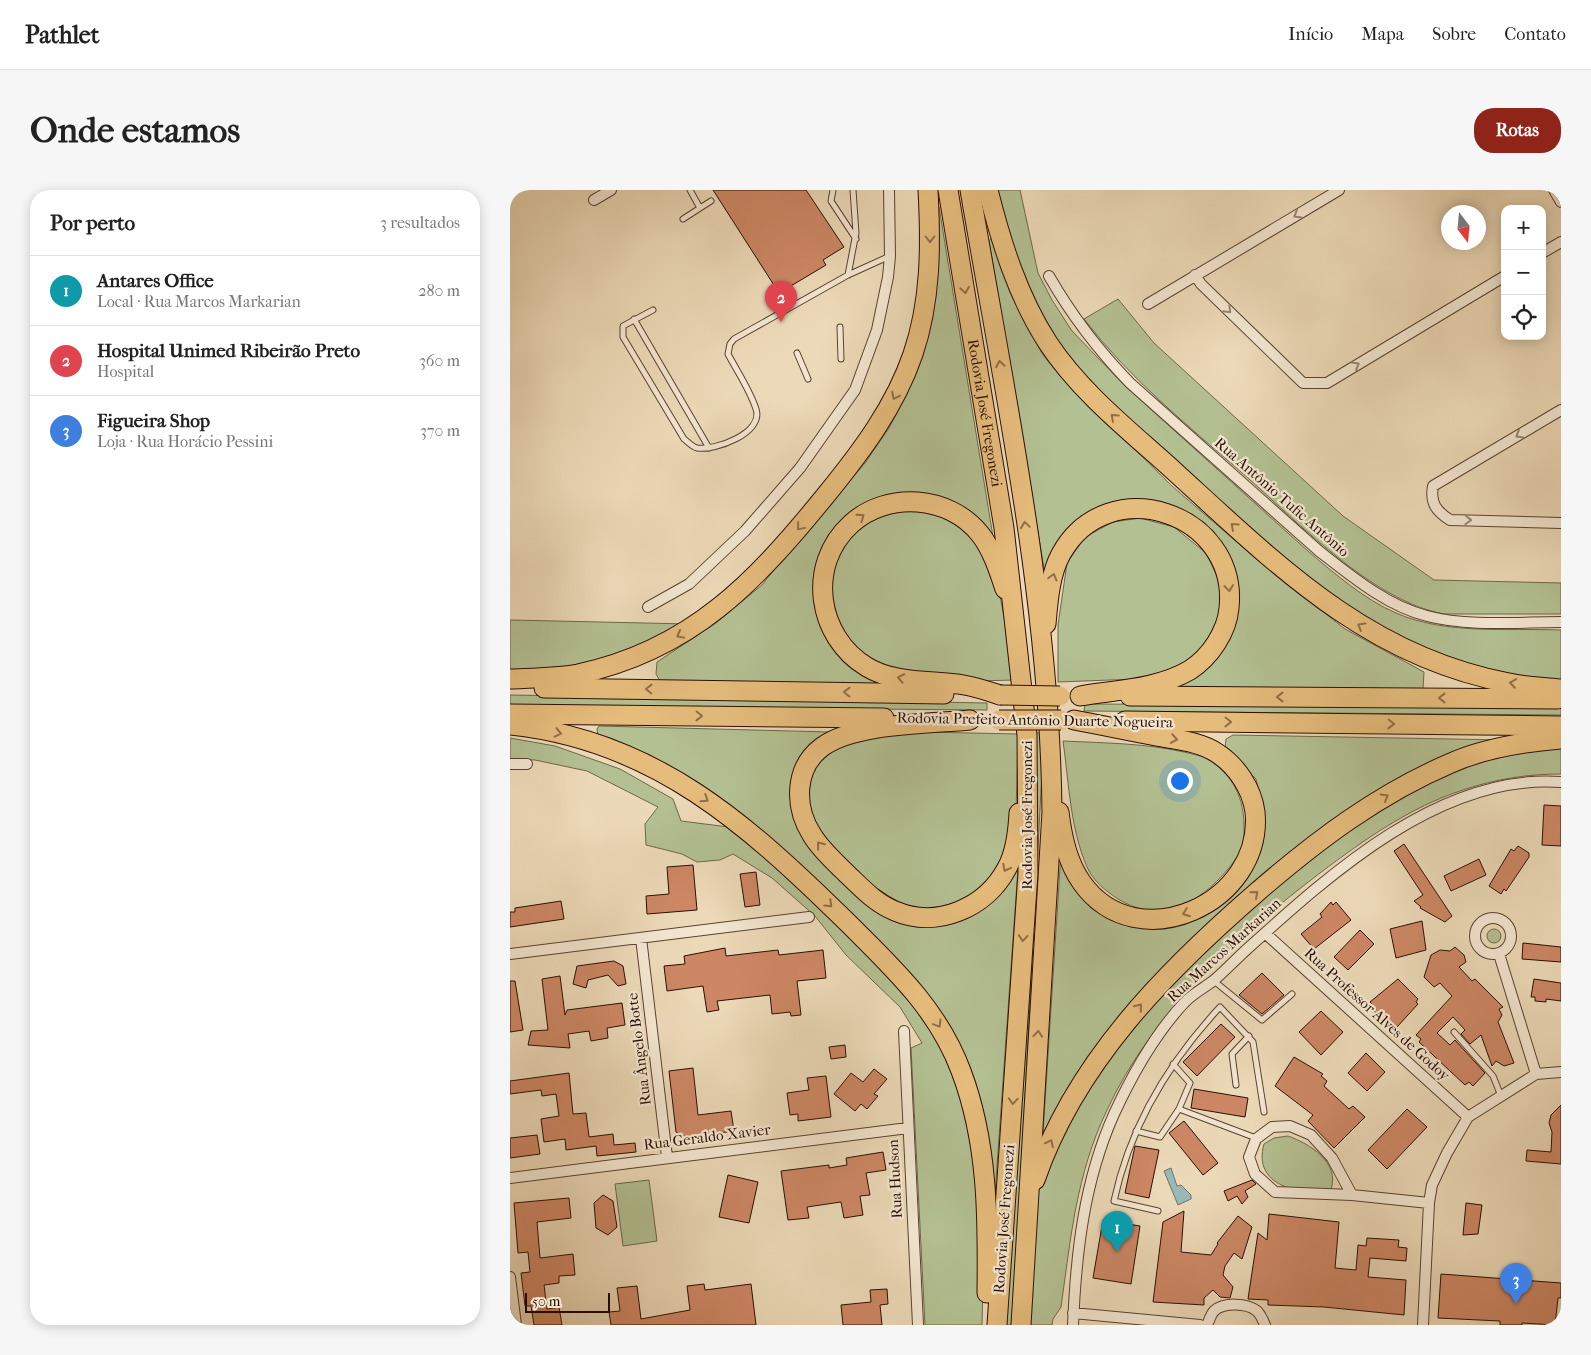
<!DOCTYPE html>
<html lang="pt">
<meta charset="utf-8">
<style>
body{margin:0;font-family:"IM FELL French Canon",serif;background:#f6f6f6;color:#222}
.controls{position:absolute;right:15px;top:15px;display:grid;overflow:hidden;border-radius:10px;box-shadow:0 2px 12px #0003}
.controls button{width:45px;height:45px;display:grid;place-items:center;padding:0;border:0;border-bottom:1px solid #e0e0e0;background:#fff;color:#222;font:25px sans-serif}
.compass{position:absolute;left:931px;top:15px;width:45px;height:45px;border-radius:50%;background:#fff;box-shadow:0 2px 12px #0003;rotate:164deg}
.scale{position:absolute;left:15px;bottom:12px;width:85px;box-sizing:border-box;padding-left:5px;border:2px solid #2a0e03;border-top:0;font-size:14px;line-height:18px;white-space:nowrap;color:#2a0e03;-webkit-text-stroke:4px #f3e6d0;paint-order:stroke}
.you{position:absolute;left:669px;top:590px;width:18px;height:18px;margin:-12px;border:4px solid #fff;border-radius:50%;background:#1a73e8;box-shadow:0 0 0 8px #1a73e833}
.badge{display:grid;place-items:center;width:32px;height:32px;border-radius:50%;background:#8f2418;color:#fff;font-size:16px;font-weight:700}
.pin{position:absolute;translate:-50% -41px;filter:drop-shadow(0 1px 2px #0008)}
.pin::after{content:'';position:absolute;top:26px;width:18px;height:15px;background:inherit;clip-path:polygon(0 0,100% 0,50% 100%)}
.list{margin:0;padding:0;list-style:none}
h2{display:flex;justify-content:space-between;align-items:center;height:65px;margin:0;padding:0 20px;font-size:21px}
h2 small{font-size:16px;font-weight:400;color:#767676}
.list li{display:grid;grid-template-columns:32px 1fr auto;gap:15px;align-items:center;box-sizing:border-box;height:70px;padding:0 20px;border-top:1px solid #e0e0e0}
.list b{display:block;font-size:19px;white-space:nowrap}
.list p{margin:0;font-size:16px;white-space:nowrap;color:#767676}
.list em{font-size:16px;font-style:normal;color:#767676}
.icon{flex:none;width:28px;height:28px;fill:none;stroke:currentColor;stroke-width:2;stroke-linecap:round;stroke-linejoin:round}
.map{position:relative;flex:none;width:1051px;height:1135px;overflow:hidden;border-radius:20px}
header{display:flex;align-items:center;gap:30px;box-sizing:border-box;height:70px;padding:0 25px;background:#fff;border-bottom:1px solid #e0e0e0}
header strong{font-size:24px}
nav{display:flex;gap:28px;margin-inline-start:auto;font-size:18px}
.intro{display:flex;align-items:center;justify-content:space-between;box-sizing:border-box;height:120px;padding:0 30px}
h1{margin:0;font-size:35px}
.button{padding:12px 22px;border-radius:20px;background:#8f2418;color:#fff;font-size:18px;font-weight:700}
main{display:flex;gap:30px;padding:0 30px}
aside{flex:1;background:#fff;border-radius:20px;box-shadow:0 2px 12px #0003}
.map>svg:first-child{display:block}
.green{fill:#b3c092;stroke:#6e674a}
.water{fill:#9ab9b5;stroke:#6d756e}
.building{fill:#cd8765;stroke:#2a0e03}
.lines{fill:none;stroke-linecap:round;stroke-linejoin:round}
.lane-casing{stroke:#5a4130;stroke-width:7}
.street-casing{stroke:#5a4130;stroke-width:12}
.highway-casing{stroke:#2a0e03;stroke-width:21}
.lane{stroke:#f3e6d0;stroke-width:5}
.street{stroke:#f3e6d0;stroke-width:10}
.highway{stroke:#e6bc7c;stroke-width:19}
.highway-bridge-casing{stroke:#2a0e03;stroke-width:21;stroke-linecap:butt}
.highway-bridge{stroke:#e6bc7c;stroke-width:19}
.oneway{stroke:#998574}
.oneway2{stroke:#916e46}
.labels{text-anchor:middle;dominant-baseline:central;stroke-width:4.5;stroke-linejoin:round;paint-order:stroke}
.street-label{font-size:15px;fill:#2a0e03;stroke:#f3e6d0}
</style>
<header>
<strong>Pathlet</strong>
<nav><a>Início</a><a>Mapa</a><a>Sobre</a><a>Contato</a></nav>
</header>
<div class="intro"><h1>Onde estamos</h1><a class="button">Rotas</a></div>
<main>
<aside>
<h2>Por perto<small>3 resultados</small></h2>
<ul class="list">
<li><span class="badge" style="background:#0f9aa8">1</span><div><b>Antares Office</b><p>Local · Rua Marcos Markarian</p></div><em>280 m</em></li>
<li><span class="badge" style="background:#e0444e">2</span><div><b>Hospital Unimed Ribeirão Preto</b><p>Hospital</p></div><em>360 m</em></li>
<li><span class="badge" style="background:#3f7fe0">3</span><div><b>Figueira Shop</b><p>Loja · Rua Horácio Pessini</p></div><em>370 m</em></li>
</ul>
</aside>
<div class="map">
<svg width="1051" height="1135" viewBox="0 0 1051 1135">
<rect width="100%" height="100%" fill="#ecd9b7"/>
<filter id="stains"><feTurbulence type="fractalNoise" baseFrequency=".004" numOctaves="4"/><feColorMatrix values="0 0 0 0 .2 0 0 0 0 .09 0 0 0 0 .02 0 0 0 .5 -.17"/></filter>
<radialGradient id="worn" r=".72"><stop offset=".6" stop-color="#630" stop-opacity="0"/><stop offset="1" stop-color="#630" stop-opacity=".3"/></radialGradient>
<!-- green -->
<path class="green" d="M486 0H510L528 83 542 110 562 141 615 196 799 362C824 383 855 410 886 423 936 445 997 438 1051 440V492L1018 489 957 476 837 424 584 203 520 115Z
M425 15 429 17 486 365 434 312 333 332 305 414 366 491 362 495 150 491 146 484 147 472 206 433 252 395 283 356 355 273 379 238 402 192 416 152Z
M482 47 500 102 517 137 533 165 551 187 662 296 744 367 835 439 914 482 913 499 663 498 695 477 726 396 680 326 652 312 618 311 594 319 535 384 479 51Z
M608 109 644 153 833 326 924 390 1051 393V424H934C862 411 786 330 731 282 676 234 619 188 574 129Z
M376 320H430L470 352 487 390 506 490 465 491 372 479 333 446 317 395 331 353Z
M630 328 664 337 696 363 710 392V424L693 458 667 478 626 489 548 492V435L557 373 575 347 603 332Z
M0 430 180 434 84 474 0 484Z
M0 505 477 513V520L0 516Z
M575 514 1051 516V525L574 521Z
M89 536 320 542 303 552 285 606 352 704 446 728 509 664 483 1033 456 877 284 673 88 546 87 539Z
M368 541 508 544 506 623 487 684 457 709 424 719 406 718 390 713 358 693 326 662 299 627 297 589 311 565Z
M525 543H534L503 1135H491Z
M723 545 996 550 940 568 693 741 644 787 610 825 577 868 533 943 551 663 562 692 581 718 615 734 645 737 673 731 748 661 754 621 746 589 715 558 716 549Z
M0 548 45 556 110 579 163 609 171 631 219 637 277 686 390 789 446 881 464 950 473 1089 472 1135H415L401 858 412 853 390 817 336 765 305 726 262 688 223 664 210 670 187 672 172 664 136 655 135 634 148 617 77 581 25 570 0 569Z
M553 551C593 553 634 553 674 562 681 564 689 565 695 568 723 583 735 609 734 640 734 645 734 651 733 655 729 666 720 677 712 686 683 717 647 733 608 709 596 701 583 691 577 677 560 638 559 593 553 551Z
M1051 552V584C1018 584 985 589 953 600 900 617 854 650 810 683 726 747 642 823 597 920 566 985 561 1047 551 1117L543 1129 542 1135H517L524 1007 572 907 661 784 837 635 943 578Z
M977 746a7 7 0 1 1 14 0a7 7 0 1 1-14 0Z
M778 946C800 954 830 972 821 1000 790 1006 742 996 754 954L764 948Z
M139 990 147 1051 113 1056 105 994Z"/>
<!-- water -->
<path class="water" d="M661 978 667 996 671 995 681 1005V1009L668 1015 654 981Z"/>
<!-- building -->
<path class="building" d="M203 0H296L334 57 313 70 316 75 269 103Z
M1034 615 1051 616V656L1032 655Z
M894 654 942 726 935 732 910 718 911 717 904 711 913 705 884 661Z
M1008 656 1019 663V667L996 701 994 699 991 704 979 696 1001 659 1004 661Z
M969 669 976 685 941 701 934 686Z
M183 675 187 720 137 724 136 706 159 704 157 677Z
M246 682 250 715 235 717 230 684Z
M51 711 54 729 0 737V722H5V718Z
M821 712 823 715 826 712 841 730 804 759 791 744 812 727 810 724Z
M912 731 916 760 886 768 880 739Z
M850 740 864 754 838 780 824 767Z
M1013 753 1051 757V772L1012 769Z
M945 757 954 765 956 772 949 777 962 791 965 789 993 817 989 819 992 825 988 832 1004 873 994 876 986 871 982 876 971 845 960 854 951 844 955 840 943 827 927 843 940 855 945 850 975 883 963 896 959 892 955 895 909 852 911 849 906 845 942 806 930 793 924 797 914 787 921 765 930 760 940 761Z
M215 758 216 766 268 760 269 765 313 760 316 788 287 791 291 825 281 826 280 822 262 824 260 805 207 811 209 820 197 822 193 796 157 801 154 776 175 774 174 766Z
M104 771 113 776 116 794 108 796 98 785 78 790 76 798 63 794 67 776Z
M752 783 774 805 752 824 729 805Z
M50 786 55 825 57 820 112 813 115 835 97 838 98 848 81 851 79 841 58 844 60 858 18 855 21 841 38 840 32 789Z
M888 789 908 809 906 812 908 814 887 837 885 836 882 839 860 817 862 814 860 812Z
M1024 789 1051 793V811L1036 809V812L1025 811V807H1021Z
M0 791H5L13 840 0 842Z
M811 821 833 842 811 865 789 842Z
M711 834 725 847 687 886 673 872Z
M335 855 336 867 321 869 319 857Z
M856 863 875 882 857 901 838 883Z
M784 867 813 884 811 886 817 891 814 896 839 919 843 916 855 927 824 958 798 931 803 925 765 896Z
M183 878 188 925 221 921 224 941 176 947 166 942 159 881Z
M364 879 377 889 364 904 368 906 357 919 351 914 345 921 324 904 341 883 353 892Z
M59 883 63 924 76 923 79 947 103 944 104 955 125 953 126 962 87 966 86 956 56 960 55 949 34 952 31 929 49 926 46 904 32 906 31 900 0 904V891Z
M316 886 321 927 288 931V924L280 925 277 903 299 900 297 888Z
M684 899 738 908 735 927 681 918Z
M1051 915V974L1016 971 1017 960 1041 962 1042 942 1039 933 1041 925Z
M897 919 917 937 877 979 858 960Z
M674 931 708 973 693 985 659 943Z
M27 945 30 964 0 968V948Z
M625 956 649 960 639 1008 615 1003Z
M373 962 376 980 356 983 360 1005 350 1006 353 1025 334 1028 331 1012 297 1017 299 1028 278 1030 271 981 319 975V978L337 975 336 968Z
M218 985 248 992 239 1033 209 1027Z
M742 990 746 994 735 1001 738 1007 732 1014 727 1006 718 1011 714 1001Z
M93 1005 103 1011 107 1037 98 1045 86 1038 84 1013Z
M59 1008 61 1028 27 1032 30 1068 63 1064 65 1085 49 1086V1093L34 1095 37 1119 49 1117 52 1135H24L21 1116H15L11 1083 20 1082 18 1062 8 1063 4 1013Z
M956 1013 972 1015 968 1044 953 1045Z
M674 1021 671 1062 701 1065 708 1054 707 1053 728 1026 742 1037 732 1069 724 1063 715 1076 713 1085 723 1097 720 1108 710 1107 703 1100 694 1108V1115L643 1112 653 1032Z
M759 1024 829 1032 825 1078 846 1080 848 1055 856 1056 857 1048 889 1050 888 1057 897 1058 896 1071 860 1068 858 1087 896 1090 894 1125 814 1117 758 1115V1110L738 1109 748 1043 757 1050Z
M593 1030 630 1036 621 1094 583 1088Z
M931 1084 1051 1093V1108H1048L1045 1135 1012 1133V1135H990V1131L928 1128Z
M194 1094 195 1100 241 1094 246 1135H101L99 1122 110 1121 107 1098 127 1096 131 1129 180 1120 177 1096Z
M377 1099 378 1114 370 1115 372 1135H333L331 1115 361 1112 360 1100Z"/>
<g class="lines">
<!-- lane casing -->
<g class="lane-casing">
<path id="lane" d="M180 0 190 18 201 11
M323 0 321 11 346 49
M173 29 190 18
M338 85 346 43 343 0
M143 120 113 136V147L174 249C178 252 182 257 187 258 205 261 254 243 246 219 240 200 227 181 218 164L220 154 224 149 338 85 380 66
M124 129 199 258
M330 137 331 169
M287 163 298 189
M704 791 752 830 782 804
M944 842 983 886 991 906
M726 895 722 864 739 846
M669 919 746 948
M626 941 650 947 669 919 680 893 663 874
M648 1021 604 1011C620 936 658 873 710 817L743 852 754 922"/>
</g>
<!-- street casing -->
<g class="street-casing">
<path id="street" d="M1044 0 1051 12
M84 10 101 0
M1032 63 1051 52
M685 85 691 94 793 193H817L995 86
M539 86C562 126 588 160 620 193L809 361C841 386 877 416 917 426 959 437 1008 432 1051 432
M638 114 829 0
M1051 220 923 296C920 313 926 321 940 330L1051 333
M138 417 179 394 235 341 290 278 345 200 367 140 378 87 380 66 379 0
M0 574H17
M965 746a18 18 0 1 1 36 0a18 18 0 1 1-36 0Z
M755 743 958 927
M131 748 157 967
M0 764 299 727
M989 764 1026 884
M394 841 408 1135
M0 988 398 938
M842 1005 822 968 801 945 780 936 762 937 746 949 739 967 745 984 765 1002 842 1005 919 1013
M0 1087 6 1135
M563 1123 690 1135
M563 1135C566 1063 574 991 604 924 622 885 645 844 674 813 682 804 694 798 703 791 714 782 724 771 735 761 819 685 930 583 1051 592
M697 1135C699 1131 701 1124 704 1121 714 1112 737 1113 747 1121 751 1125 753 1130 755 1135
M913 1135 919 1013 922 995 937 963 958 927 1026 884 1051 882"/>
</g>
<!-- highway casing -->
<g class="highway-casing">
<g id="highway">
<path id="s1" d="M438 0 494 338 517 545 518 683 487 1135"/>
<path d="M460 0C495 206 540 413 542 622L511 1135"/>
<path d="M478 0C491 52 508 107 538 153 571 203 620 241 664 281 766 374 858 467 999 493 1016 497 1034 497 1051 499"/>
<path d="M536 434C538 411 540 384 551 364 598 279 729 323 719 418 717 442 700 467 680 480 648 499 605 500 570 506"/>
<path d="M0 489C22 488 46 488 68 484 182 460 246 391 316 305 351 262 385 217 403 164 421 111 421 56 418 0"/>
<path d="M34 498 434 504"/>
<path d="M490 505C478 501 466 497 454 495 423 490 385 494 357 477 307 447 296 375 341 334 377 301 439 305 470 344 482 359 489 381 495 399"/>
<path d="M620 506 1047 509"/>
<path d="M0 524 374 528"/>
<path d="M460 530C419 534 344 533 312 557 284 578 284 617 302 645 311 660 325 672 337 684 352 698 365 713 385 721 427 739 476 718 497 678 506 662 508 642 509 623"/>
<path d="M615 531 1051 536"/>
<path d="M0 535C145 550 238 635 338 733 383 778 428 819 451 881 478 952 478 1027 477 1103"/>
<path d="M549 622C552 646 557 672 572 693 628 771 754 712 745 622 742 599 727 576 707 563 689 551 666 550 646 546 619 541 591 535 564 530"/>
<path d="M525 990C565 873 655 782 746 703 806 651 868 604 941 573 975 558 1014 552 1051 549"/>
</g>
</g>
<!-- lane -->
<use href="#lane" class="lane"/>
<!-- street -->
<use href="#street" class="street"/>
<!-- highway -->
<use href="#highway" class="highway"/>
<!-- highway-bridge casing -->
<g class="highway-bridge-casing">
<path id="highway-bridge" d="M490 505 550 506
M489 530H551"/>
</g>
<!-- highway-bridge -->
<use href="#highway-bridge" class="highway-bridge"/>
</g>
<!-- one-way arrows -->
<defs><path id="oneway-chevron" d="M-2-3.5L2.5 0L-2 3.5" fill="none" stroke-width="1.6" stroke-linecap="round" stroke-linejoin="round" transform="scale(1.25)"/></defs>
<g class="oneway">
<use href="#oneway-chevron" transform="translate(787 25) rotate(150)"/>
<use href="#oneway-chevron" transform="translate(718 120) rotate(45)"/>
<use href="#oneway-chevron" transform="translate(846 175) rotate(-31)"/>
<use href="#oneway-chevron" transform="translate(1009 245) rotate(149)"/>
<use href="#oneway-chevron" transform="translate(958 330) rotate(2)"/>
</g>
<g class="oneway2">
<use href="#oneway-chevron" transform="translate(420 49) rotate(90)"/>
<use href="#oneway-chevron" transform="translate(455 100) rotate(81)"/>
<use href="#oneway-chevron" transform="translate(490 174) rotate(-100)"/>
<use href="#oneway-chevron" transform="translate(385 206) rotate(117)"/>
<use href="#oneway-chevron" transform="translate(604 227) rotate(-138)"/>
<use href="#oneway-chevron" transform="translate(351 327) rotate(-34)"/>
<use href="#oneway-chevron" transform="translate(515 335) rotate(-98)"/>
<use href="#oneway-chevron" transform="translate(724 336) rotate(-138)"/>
<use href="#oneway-chevron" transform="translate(290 337) rotate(130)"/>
<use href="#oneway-chevron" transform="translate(543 387) rotate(-75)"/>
<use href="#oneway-chevron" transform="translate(719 398) rotate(83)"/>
<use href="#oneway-chevron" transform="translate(851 436) rotate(-149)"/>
<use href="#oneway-chevron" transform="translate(170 445) rotate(151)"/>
<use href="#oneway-chevron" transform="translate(391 488) rotate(-169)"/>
<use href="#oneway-chevron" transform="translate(1003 493) rotate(-171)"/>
<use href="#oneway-chevron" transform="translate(139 499) rotate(-179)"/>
<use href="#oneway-chevron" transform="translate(337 502) rotate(-179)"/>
<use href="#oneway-chevron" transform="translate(770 507) rotate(-180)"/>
<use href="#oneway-chevron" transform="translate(932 508) rotate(-180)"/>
<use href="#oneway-chevron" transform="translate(189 526) rotate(1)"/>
<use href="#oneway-chevron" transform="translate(718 532) rotate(1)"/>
<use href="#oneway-chevron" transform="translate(881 534) rotate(1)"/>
<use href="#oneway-chevron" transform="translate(48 543) rotate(13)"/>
<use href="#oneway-chevron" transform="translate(664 549) rotate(10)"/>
<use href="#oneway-chevron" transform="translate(875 607) rotate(-30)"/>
<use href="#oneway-chevron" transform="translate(195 609) rotate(33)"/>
<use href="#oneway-chevron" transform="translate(310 655) rotate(-129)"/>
<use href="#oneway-chevron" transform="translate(496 678) rotate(118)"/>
<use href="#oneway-chevron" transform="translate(745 704) rotate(-41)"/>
<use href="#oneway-chevron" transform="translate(319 714) rotate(44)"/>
<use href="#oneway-chevron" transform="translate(676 723) rotate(160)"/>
<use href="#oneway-chevron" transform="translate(513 748) rotate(94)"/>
<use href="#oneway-chevron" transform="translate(629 817) rotate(-51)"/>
<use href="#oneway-chevron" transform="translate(428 834) rotate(59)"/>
<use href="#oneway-chevron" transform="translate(528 844) rotate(-86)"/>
<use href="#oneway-chevron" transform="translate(503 911) rotate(94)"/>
<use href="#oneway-chevron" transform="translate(540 953) rotate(-64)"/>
</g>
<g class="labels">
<!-- street labels -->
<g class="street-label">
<text stroke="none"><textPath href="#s1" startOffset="226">Rodovia José Fregonezi</textPath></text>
<text transform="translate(772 307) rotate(41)">Rua Antônio Tufic Antônio</text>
<text transform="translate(525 530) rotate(1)">Rodovia Prefeito Antônio Duarte Nogueira</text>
<text transform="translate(517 625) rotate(-90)">Rodovia José Fregonezi</text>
<text transform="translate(714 760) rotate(-42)">Rua Marcos Markarian</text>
<text transform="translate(867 824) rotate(42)">Rua Professor Alves de Godoy</text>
<text transform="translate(129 859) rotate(-97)">Rua Ângelo Botte</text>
<text transform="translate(197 947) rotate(-7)">Rua Geraldo Xavier</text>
<text transform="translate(385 989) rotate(-93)">Rua Hudson</text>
<text transform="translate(494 1029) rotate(-86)">Rodovia José Fregonezi</text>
</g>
</g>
<rect width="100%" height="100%" filter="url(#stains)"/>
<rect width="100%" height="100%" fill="url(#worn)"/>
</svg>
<div class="controls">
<button>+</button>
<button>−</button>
<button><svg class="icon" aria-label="locate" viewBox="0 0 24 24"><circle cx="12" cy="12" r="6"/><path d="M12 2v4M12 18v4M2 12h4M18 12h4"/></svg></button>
</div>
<svg class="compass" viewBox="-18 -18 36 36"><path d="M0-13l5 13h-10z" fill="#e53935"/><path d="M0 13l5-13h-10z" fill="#767676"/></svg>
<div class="scale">50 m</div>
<div class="you"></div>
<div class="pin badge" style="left:607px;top:1062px;background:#0f9aa8">1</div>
<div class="pin badge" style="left:271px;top:132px;background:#e0444e">2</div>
<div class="pin badge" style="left:1006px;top:1114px;background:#3f7fe0">3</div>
</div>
</main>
